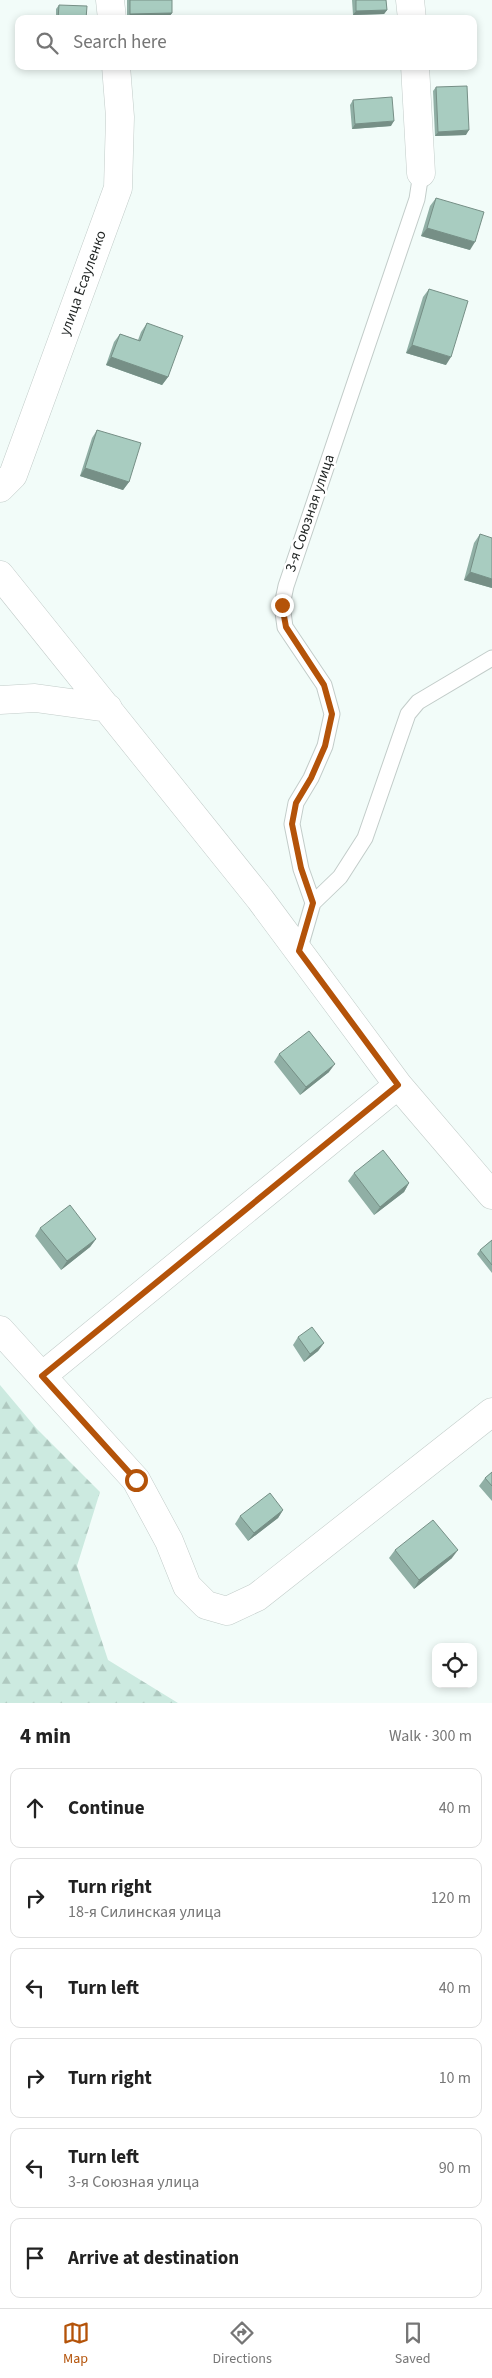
<!DOCTYPE html>
<meta charset="utf-8">
<style>
body{margin:0;font-family:"Source Sans 3",sans-serif;background:#f2f2f2;color:#222}
.controls{position:absolute;right:15px;bottom:15px;display:grid;overflow:hidden;border-radius:10px;box-shadow:0 2px 8px #0003}
.controls button{width:45px;height:45px;display:grid;place-items:center;padding:0;border:0;border-bottom:1px solid #e0e0e0;background:#fff;color:#222;font:25px sans-serif}
.stop{position:absolute;width:15px;height:15px;margin:-11px;border:4px solid #b45309;border-radius:50%;background:#fff}
.stop.end{background:#b45309;border-color:#fff;box-shadow:0 1px 5px #0008}
.list{margin:0;padding:0;list-style:none}
h2{display:flex;justify-content:space-between;align-items:center;height:65px;margin:0;padding:0 20px;font-size:21px}
h2 small{font-size:16px;font-weight:400;color:#767676}
.list li{display:grid;grid-template-columns:32px 1fr auto;gap:15px;align-items:center;box-sizing:border-box;height:80px;margin:0 10px 10px;padding:0 10px;border:1px solid #e0e0e0;border-radius:10px}
.list b{display:block;font-size:19px;white-space:nowrap}
.list p{margin:0;font-size:16px;white-space:nowrap;color:#767676}
.list em{font-size:16px;font-style:normal;color:#767676}
.icon{flex:none;width:28px;height:28px;fill:none;stroke:currentColor;stroke-width:2;stroke-linecap:round;stroke-linejoin:round}
.map{position:relative;flex:none;width:492px;height:1703px;overflow:hidden}
.search{position:absolute;background:#fff;box-shadow:0 2px 8px #0003;left:15px;right:15px;top:15px;height:55px;display:flex;align-items:center;gap:12px;box-sizing:border-box;padding:0 18px;border-radius:10px;color:#767676;font-size:19px}
.sheet{height:605px;background:#fff}
nav{display:flex;justify-content:space-around;align-items:center;box-sizing:border-box;height:70px;border-top:1px solid #e0e0e0;background:#fff;font-size:14px;color:#767676}
nav a{display:grid;justify-items:center;gap:2px}
nav .on{color:#b45309}
.map>svg:first-child{display:block}
.forest{fill:url(#forest-firs)}
.lines{fill:none;stroke-linecap:round;stroke-linejoin:round}
.lane-casing{stroke:#c2ccc9;stroke-width:17}
.street-casing{stroke:#c2ccc9;stroke-width:29}
.lane{stroke:#fff;stroke-width:15}
.street{stroke:#fff;stroke-width:28}
.wall{fill:#90afa5}
.shaded-wall{fill:#768f86}
.building{fill:#a8ccc0;stroke:#768f86}
.route{stroke:#b45309;stroke-width:6}
.labels{text-anchor:middle;dominant-baseline:central;stroke-width:5;stroke-linejoin:round;paint-order:stroke}
.street-label{font-size:15px;fill:#232726;stroke:#fff}
</style>
<div class="map">
<svg width="492" height="1703" viewBox="0 0 492 1703">
<defs>
<pattern id="forest-firs" width="22" height="20" patternUnits="userSpaceOnUse" patternTransform="scale(1.25)"><rect width="22" height="20" fill="#cceae0"/><path d="M5 1l3.5 6h-7zM16 11l3.5 6h-7z" fill="#afc9c0"/></pattern>
</defs>
<rect width="100%" height="100%" fill="#f2fcf9"/>
<!-- forest -->
<path class="forest" d="M0 1385 37 1429 100 1492 77 1566 108 1660 178 1703H0Z"/>
<g class="lines">
<!-- lane casing -->
<g class="lane-casing">
<path id="lane" d="M313 903 301 869 292 824 296 803 311 778 325 746 332 714 324 685 285 627 282 605 286 586 417 199 421 173
M299 951 313 903 340 877 365 838 408 714 418 702 492 658"/>
</g>
<!-- street casing -->
<g class="street-casing">
<path id="street" d="M110 0 112 19
M410 0 412 19
M415 66 421 173
M0 488 13 475 118 188 120 117 116 66
M0 575 260 899 398 1085 492 1195
M0 700 35 698 108 708
M0 1330 136 1480 169 1541 187 1586 206 1605 227 1611 257 1597 492 1412
M42 1376 398 1085"/>
</g>
<!-- lane -->
<use href="#lane" class="lane"/>
<!-- street -->
<use href="#street" class="street"/>
</g>
<!-- wall -->
<path class="wall" d="M127 0H172V13L169 17 127 18Z
M352 0H386L387 10 384 14 353 15Z
M59 5 86 19H56V9Z
M436 87 466 135 435 136 433 91Z
M353 100 391 126 352 129 350 105Z
M436 198 470 250 421 236 430 206Z
M429 289 446 365 406 353 423 297Z
M147 323 168 377 162 385 106 365 114 342 120 334 138 340 141 332Z
M97 430 129 482 123 490 80 476 92 438Z
M480 534 492 588 464 580 474 543Z
M279 1054 329 1072 300 1095 274 1062Z
M354 1173 409 1183 404 1192 374 1215 348 1181Z
M40 1228 96 1239 90 1247 61 1270 35 1236Z
M492 1240V1273L477 1254 480 1250Z
M298 1337 324 1343 318 1351 304 1362 293 1345Z
M492 1472V1501L479 1486 485 1478Z
M283 1510 278 1518 248 1541 235 1524 240 1516Z
M395 1550 452 1558 414 1589 389 1558Z"/>
<!-- shaded-wall -->
<path class="shaded-wall" d="M387 10 384 14 353 15 356 11Z
M172 13 169 17 127 18 130 14Z
M394 121 391 126 352 129 355 124Z
M469 130 466 135 435 136 438 132Z
M427 228 475 242 470 250 421 236Z
M412 345 451 357 446 365 406 353Z
M111 357 168 377 162 385 106 365Z
M85 468 129 482 123 490 80 476Z
M470 572 492 579V588L464 580Z
M335 1064 329 1072 300 1095 306 1087Z
M409 1183 404 1192 374 1215 380 1207Z
M96 1239 90 1247 61 1270 67 1261Z
M324 1343 318 1351 304 1362 310 1354Z
M283 1510 278 1518 248 1541 254 1533Z
M458 1550 452 1558 414 1589 419 1580Z"/>
<!-- building -->
<path class="building" d="M130 0H172V13L130 14Z
M356 0H386L387 10 356 11Z
M59 5 87 6 86 19H58Z
M467 86 469 130 438 132 436 87Z
M392 97 394 121 355 124 353 100Z
M436 198 484 212 475 242 427 228Z
M429 289 468 301 451 357 412 345Z
M147 323 183 336 168 377 111 357 120 334 140 341Z
M97 430 141 443 129 482 85 468Z
M480 534 492 538V579L470 572Z
M309 1031 335 1064 306 1087 279 1054Z
M383 1150 409 1183 380 1207 354 1173Z
M70 1205 96 1239 67 1261 40 1228Z
M492 1240V1265L480 1250Z
M312 1327 324 1343 310 1354 298 1337Z
M492 1472V1486L485 1478Z
M270 1493 283 1510 254 1533 240 1516Z
M433 1520 458 1550 419 1580 395 1550Z"/>
<g class="lines">
<!-- route -->
<path class="route" d="M136 1480 42 1376 398 1085 299 951 313 903 301 868 292 824 296 803 311 778 325 746 332 714 324 685 286 627 282 605"/>
</g>
<g class="labels">
<!-- street labels -->
<g class="street-label">
<text transform="translate(83 283) rotate(-70)">улица Есауленко</text>
<text transform="translate(310 513) rotate(-71)">3-я Союзная улица</text>
</g>
</g>
</svg>
<div class="controls">
<button><svg class="icon" aria-label="locate" viewBox="0 0 24 24"><circle cx="12" cy="12" r="6"/><path d="M12 2v4M12 18v4M2 12h4M18 12h4"/></svg></button>
</div>
<div class="stop" style="left:136px;top:1480px"></div>
<div class="stop end" style="left:282px;top:605px"></div>
<div class="search"><svg class="icon" aria-label="search" viewBox="0 0 24 24"><circle cx="10" cy="10" r="6"/><path d="M15 15l6 6"/></svg>Search here</div>
</div>
<section class="sheet">
<h2>4 min<small>Walk · 300 m</small></h2>
<ul class="list">
<li><svg class="icon" aria-label="ahead" viewBox="0 0 24 24"><path d="M12 20V5M6 11l6-6 6 6"/></svg><div><b>Continue</b></div><em>40 m</em></li>
<li><svg class="icon" aria-label="right" viewBox="0 0 24 24"><path d="M7 20v-9h11M14 6l5 5-5 5"/></svg><div><b>Turn right</b><p>18-я Силинская улица</p></div><em>120 m</em></li>
<li><svg class="icon" aria-label="left" viewBox="0 0 24 24"><path d="M17 20v-9H6M10 6l-5 5 5 5"/></svg><div><b>Turn left</b></div><em>40 m</em></li>
<li><svg class="icon" aria-label="right" viewBox="0 0 24 24"><path d="M7 20v-9h11M14 6l5 5-5 5"/></svg><div><b>Turn right</b></div><em>10 m</em></li>
<li><svg class="icon" aria-label="left" viewBox="0 0 24 24"><path d="M17 20v-9H6M10 6l-5 5 5 5"/></svg><div><b>Turn left</b><p>3-я Союзная улица</p></div><em>90 m</em></li>
<li><svg class="icon" aria-label="arrive" viewBox="0 0 24 24"><path d="M6 21V4h12l-3 4 3 4H6"/></svg><div><b>Arrive at destination</b></div></li>
</ul>
</section>
<nav>
<a class="on"><svg class="icon" aria-label="map" viewBox="0 0 24 24"><path d="M3 6l6-2 6 2 6-2v14l-6 2-6-2-6 2zM9 4v14M15 6v14"/></svg>Map</a>
<a><svg class="icon" aria-label="directions" viewBox="0 0 24 24"><path d="M12 3l9 9-9 9-9-9zM9 14v-3h6M13 9l2 2-2 2"/></svg>Directions</a>
<a><svg class="icon" aria-label="saved" viewBox="0 0 24 24"><path d="M7 4h10v16l-5-4-5 4z"/></svg>Saved</a>
</nav>
